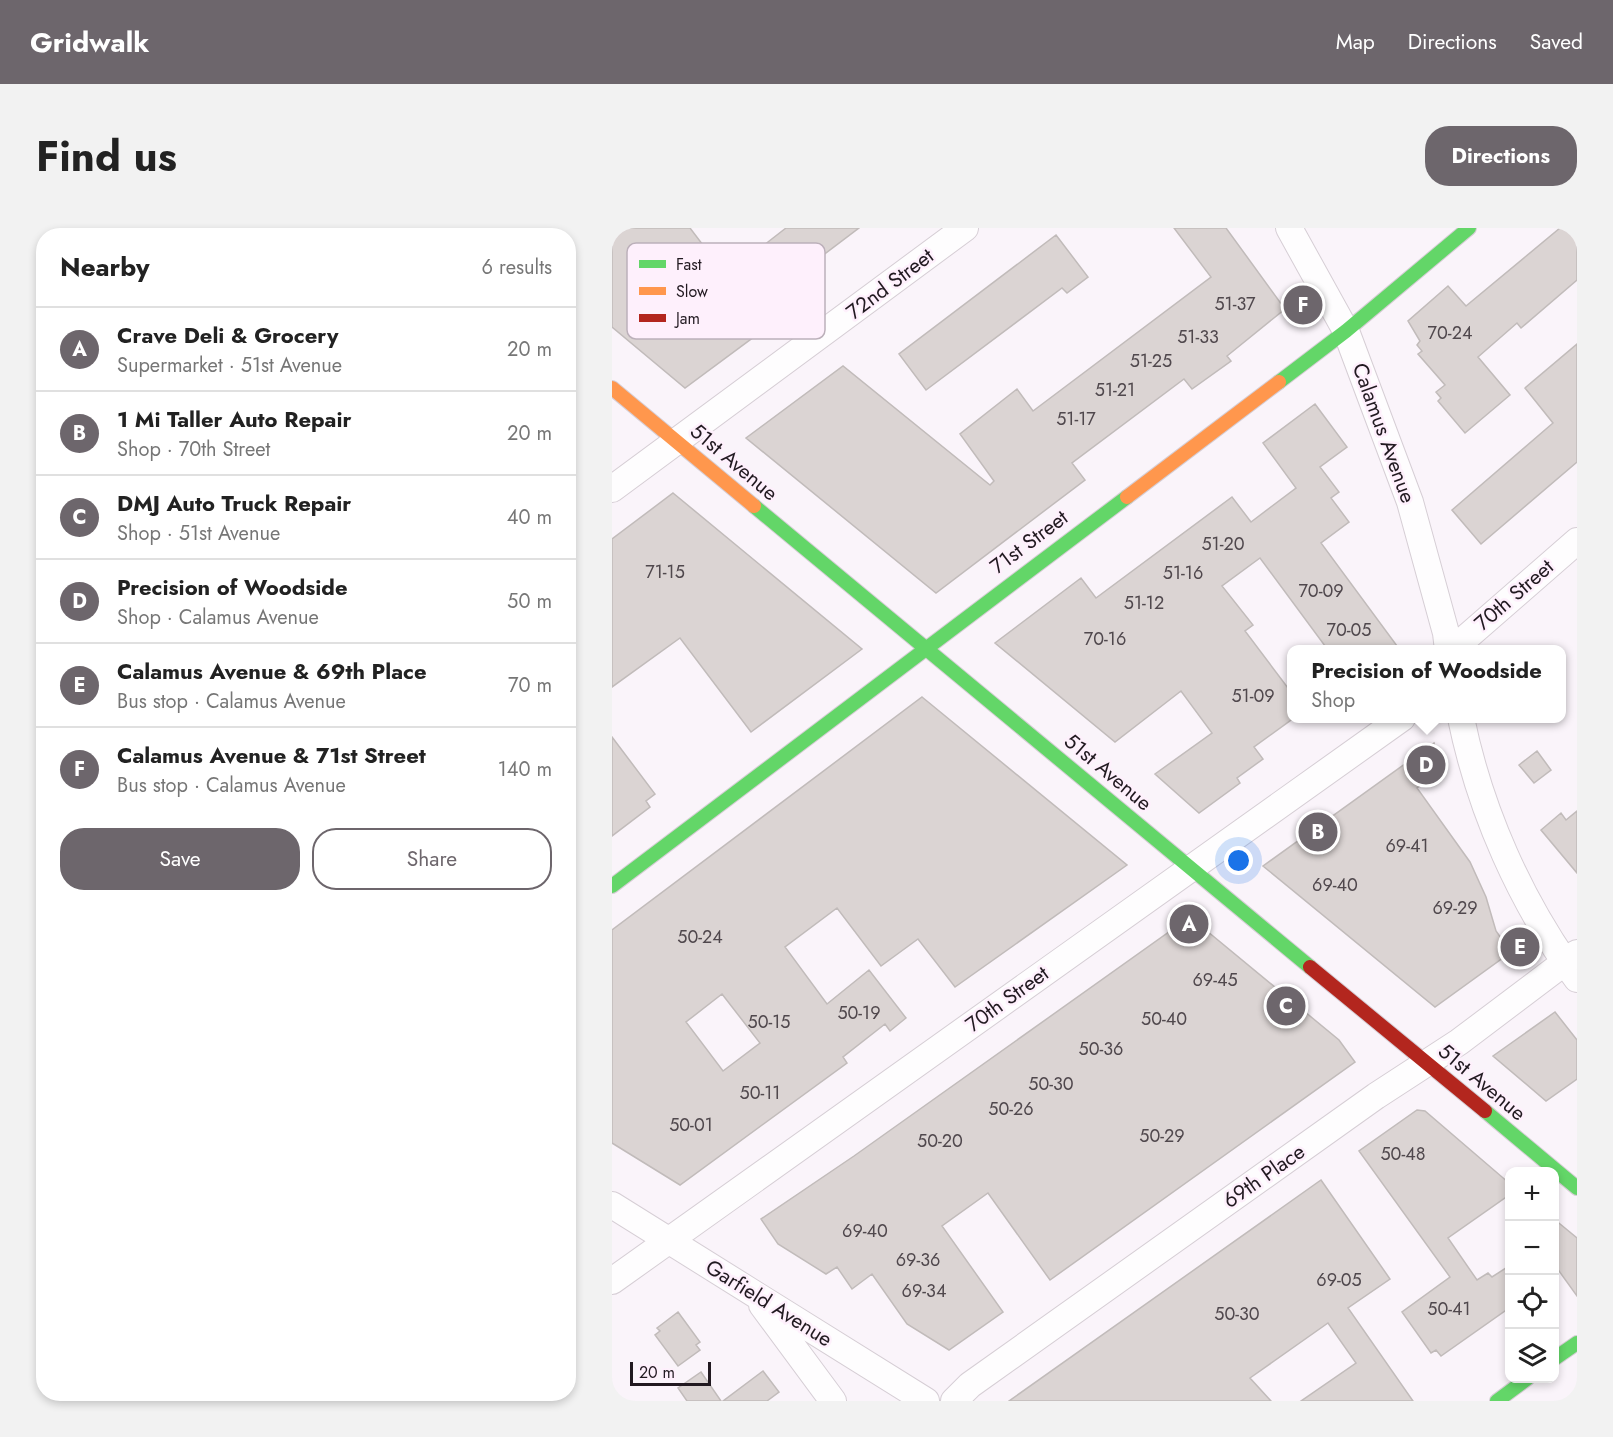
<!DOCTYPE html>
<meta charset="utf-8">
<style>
body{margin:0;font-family:Jost,sans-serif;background:#f2f2f2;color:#222}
.controls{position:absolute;right:18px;bottom:18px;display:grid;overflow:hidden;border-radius:12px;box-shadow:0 3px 9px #0003}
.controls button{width:54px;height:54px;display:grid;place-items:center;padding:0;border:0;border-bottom:2px solid #e0e0e0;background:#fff;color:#222;font:30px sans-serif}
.scale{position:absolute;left:18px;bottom:15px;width:81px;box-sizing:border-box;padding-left:6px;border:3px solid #211920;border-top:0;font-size:16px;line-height:21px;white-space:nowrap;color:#211920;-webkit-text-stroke:4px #fef0fc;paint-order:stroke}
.you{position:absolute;left:627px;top:633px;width:21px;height:21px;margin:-15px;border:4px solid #fff;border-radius:50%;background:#1a73e8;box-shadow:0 0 0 9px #1a73e833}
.badge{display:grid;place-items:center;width:39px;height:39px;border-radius:50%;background:#6d666c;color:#fff;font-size:20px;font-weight:700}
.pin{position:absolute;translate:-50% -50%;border:3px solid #fff;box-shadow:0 2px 6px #0006}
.popup{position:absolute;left:675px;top:417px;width:279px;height:78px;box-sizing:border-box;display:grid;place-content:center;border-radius:12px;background:#fff;filter:drop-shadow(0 2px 4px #0005);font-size:20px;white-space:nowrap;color:#767676}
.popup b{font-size:22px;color:#222}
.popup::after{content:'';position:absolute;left:50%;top:100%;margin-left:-12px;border:12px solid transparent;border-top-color:#fff}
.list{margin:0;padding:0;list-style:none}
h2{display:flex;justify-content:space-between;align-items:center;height:78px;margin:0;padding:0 24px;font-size:26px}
h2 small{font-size:20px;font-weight:400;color:#767676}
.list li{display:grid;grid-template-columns:39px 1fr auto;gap:18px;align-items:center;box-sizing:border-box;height:84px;padding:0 24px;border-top:2px solid #e0e0e0}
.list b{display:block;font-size:22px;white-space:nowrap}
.list p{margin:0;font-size:20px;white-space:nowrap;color:#767676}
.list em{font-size:20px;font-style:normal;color:#767676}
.actions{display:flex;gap:12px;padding:18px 24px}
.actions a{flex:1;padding:14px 0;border:2px solid #6d666c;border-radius:24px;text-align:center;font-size:21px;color:#6d666c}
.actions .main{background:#6d666c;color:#fff}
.icon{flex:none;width:33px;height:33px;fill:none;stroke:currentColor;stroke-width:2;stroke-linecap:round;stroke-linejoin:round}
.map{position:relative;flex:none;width:965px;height:1173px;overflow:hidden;border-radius:24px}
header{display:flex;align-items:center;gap:36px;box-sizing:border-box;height:84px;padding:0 30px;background:#6d666c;color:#fff}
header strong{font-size:28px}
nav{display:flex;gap:33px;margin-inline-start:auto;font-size:21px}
.intro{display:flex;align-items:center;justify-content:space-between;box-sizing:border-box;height:144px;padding:0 36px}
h1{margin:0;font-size:42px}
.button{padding:15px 27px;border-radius:24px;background:#6d666c;color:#fff;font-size:21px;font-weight:700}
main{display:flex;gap:36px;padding:0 36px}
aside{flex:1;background:#fff;border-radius:24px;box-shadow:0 3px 9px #0003}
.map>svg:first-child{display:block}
.building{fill:#dbd4d3;stroke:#c1bbba;stroke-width:1.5;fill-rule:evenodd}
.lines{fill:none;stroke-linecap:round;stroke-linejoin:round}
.street-casing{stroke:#d6ced5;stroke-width:28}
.fast-casing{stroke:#d6ced5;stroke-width:16}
.slow-casing{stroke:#d6ced5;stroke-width:16}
.jam-casing{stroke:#d6ced5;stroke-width:16}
.street{stroke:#fefdfe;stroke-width:26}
.fast{stroke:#63d668;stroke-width:14}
.slow{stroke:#ff974d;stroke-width:14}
.jam{stroke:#b3261e;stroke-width:14}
.labels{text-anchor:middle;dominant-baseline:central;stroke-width:5;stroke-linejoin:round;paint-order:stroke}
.number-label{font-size:18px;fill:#50484d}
.street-label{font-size:21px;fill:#211920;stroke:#fef0fc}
.key{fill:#fef0fc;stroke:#bcb0ba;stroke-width:1.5}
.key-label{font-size:16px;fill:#211920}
</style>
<header>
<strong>Gridwalk</strong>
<nav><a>Map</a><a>Directions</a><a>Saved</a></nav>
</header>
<div class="intro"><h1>Find us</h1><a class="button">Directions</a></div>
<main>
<aside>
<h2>Nearby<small>6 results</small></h2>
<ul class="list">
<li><span class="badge">A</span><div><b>Crave Deli &amp; Grocery</b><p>Supermarket · 51st Avenue</p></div><em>20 m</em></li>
<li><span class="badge">B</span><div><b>1 Mi Taller Auto Repair</b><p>Shop · 70th Street</p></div><em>20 m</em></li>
<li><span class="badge">C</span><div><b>DMJ Auto Truck Repair</b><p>Shop · 51st Avenue</p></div><em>40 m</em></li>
<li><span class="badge">D</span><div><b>Precision of Woodside</b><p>Shop · Calamus Avenue</p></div><em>50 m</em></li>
<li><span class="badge">E</span><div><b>Calamus Avenue &amp; 69th Place</b><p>Bus stop · Calamus Avenue</p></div><em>70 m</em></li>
<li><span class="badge">F</span><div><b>Calamus Avenue &amp; 71st Street</b><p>Bus stop · Calamus Avenue</p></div><em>140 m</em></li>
</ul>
<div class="actions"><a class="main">Save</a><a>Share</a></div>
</aside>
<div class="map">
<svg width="965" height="1173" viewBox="0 0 965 1173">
<rect width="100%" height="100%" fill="#faf4fa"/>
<!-- building -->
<path class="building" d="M0 0H78L154 100 73 160 0 99Z
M174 0H247L173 56 147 21Z
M562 0H614L673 81 615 128 619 133 580 161 572 151 460 235 473 252 324 365 134 210 231 138 378 257 382 253 348 206 405 161 421 183 599 49Z
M948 0H965V52L909 100 905 95 866 129 898 167 853 205 826 173 829 170 824 164 833 157 806 126 810 123 805 117 808 113 796 93 836 58 854 78Z
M444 7 476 49 455 65 450 60 314 162 287 126Z
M965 116V234L869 316 840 282 941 195 913 160Z
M703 176 735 219 708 239 727 264 719 270 737 294 709 315 788 422H716L648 330 610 358 641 397 633 403 679 464V492L642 519 651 531 625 550 628 555 587 585 543 546 600 505 569 463 503 514 383 415 469 350 484 370 620 269 639 294 684 260 651 215Z
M61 265 250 421 139 504 68 410 0 459V311Z
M310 469 515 637 343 759 306 711 269 738 225 680 173 719 215 776 257 742 294 790 278 803 273 796 231 829 235 835 68 957 0 915V702ZM110 766 148 815 111 843 74 794Z
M0 509 43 566 34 573 38 579 0 608Z
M822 515 828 543 805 560 858 634 874 669 884 703 899 724 823 779 651 638Z
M925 523 939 542 922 555 907 537Z
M965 583V645L929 602 949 585 954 592Z
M578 689 727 812 743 834 438 1052 376 965 330 998 391 1084 337 1122 295 1096 260 1046 240 1061 225 1039 214 1046 166 1016 149 991 242 928Z
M943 784 965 812V851L934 873 881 828Z
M805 882 813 883 897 955V967L836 1010 865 1052 876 1045 880 1049 897 1038V1080L829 1128 824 1122 819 1125 790 1084 838 1049 747 923Z
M709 952 778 1051 736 1080 801 1173H689L744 1135 716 1095 638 1150 659 1173H397Z
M942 991 965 1010V1068L942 1036Z
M66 1084 88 1114 84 1117 88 1122 66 1138 43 1107 48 1103 45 1100Z
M151 1143 167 1164 155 1173H111Z
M89 1144 109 1173H75L66 1160Z"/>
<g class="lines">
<!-- street casing -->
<g class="street-casing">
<path id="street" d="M677 0 734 103 798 274 834 405 836 422
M0 261 353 0
M840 422 965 313
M849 490C868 583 909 675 965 751
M0 977 314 1173
M0 1053 790 490
M150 1077 221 1173
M342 1173 358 1157 764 868 847 814 965 725"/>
</g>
<!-- fast casing -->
<g class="fast-casing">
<path id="fast" d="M667 154 734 103 857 0
M142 278 698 739
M0 658 515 269
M873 883 965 960
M942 1131 965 1115
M885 1173 916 1150"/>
</g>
<!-- slow casing -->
<g class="slow-casing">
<path id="slow" d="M0 160 142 278
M515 269 667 154"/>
</g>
<!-- jam casing -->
<g class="jam-casing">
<path id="jam" d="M698 739 873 883"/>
</g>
<!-- street -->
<use href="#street" class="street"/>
<!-- fast -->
<use href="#fast" class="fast"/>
<!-- slow -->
<use href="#slow" class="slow"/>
<!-- jam -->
<use href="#jam" class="jam"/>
</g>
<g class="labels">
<!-- number labels -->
<g class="number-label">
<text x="623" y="76">51-37</text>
<text x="838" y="105">70-24</text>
<text x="586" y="109">51-33</text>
<text x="539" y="133">51-25</text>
<text x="503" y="162">51-21</text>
<text x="464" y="191">51-17</text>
<text x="611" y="316">51-20</text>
<text x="53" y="344">71-15</text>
<text x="571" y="345">51-16</text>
<text x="709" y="363">70-09</text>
<text x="532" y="375">51-12</text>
<text x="737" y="402">70-05</text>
<text x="493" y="411">70-16</text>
<text x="641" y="468">51-09</text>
<text x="795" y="618">69-41</text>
<text x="723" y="657">69-40</text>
<text x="843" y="680">69-29</text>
<text x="88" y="709">50-24</text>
<text x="603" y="752">69-45</text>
<text x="247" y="785">50-19</text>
<text x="552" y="791">50-40</text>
<text x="157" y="794">50-15</text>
<text x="489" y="821">50-36</text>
<text x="439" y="856">50-30</text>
<text x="148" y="865">50-11</text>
<text x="399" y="881">50-26</text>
<text x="79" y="897">50-01</text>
<text x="550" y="908">50-29</text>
<text x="328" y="913">50-20</text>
<text x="791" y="926">50-48</text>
<text x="253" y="1003">69-40</text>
<text x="306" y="1032">69-36</text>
<text x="727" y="1052">69-05</text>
<text x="312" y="1063">69-34</text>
<text x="837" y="1081">50-41</text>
<text x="625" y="1086">50-30</text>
</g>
<!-- street labels -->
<g class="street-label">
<text transform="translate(278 56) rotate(-37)">72nd Street</text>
<text transform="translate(772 205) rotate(70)">Calamus Avenue</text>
<text transform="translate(122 234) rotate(40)">51st Avenue</text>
<text transform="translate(417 314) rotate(-37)">71st Street</text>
<text transform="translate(902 367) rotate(-41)">70th Street</text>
<text transform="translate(496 544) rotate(40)">51st Avenue</text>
<text transform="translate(395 771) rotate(-36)">70th Street</text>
<text transform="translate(870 854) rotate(40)">51st Avenue</text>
<text transform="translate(652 948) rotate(-35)">69th Place</text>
<text transform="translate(157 1075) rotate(32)">Garfield Avenue</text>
</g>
</g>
<!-- legend -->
<rect x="15" y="15" width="198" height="96" rx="9" class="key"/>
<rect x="27" y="32" width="27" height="8" fill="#63d668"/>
<rect x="27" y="59" width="27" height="8" fill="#ff974d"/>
<rect x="27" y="86" width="27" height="8" fill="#b3261e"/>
<g class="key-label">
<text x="64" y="42">Fast</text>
<text x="64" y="69">Slow</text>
<text x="64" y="96">Jam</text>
</g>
</svg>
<div class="controls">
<button>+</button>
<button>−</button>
<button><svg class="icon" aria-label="locate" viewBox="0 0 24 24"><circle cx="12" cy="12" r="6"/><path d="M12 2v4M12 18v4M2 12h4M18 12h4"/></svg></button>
<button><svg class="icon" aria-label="layers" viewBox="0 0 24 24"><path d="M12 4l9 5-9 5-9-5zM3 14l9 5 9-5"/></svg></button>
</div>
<div class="scale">20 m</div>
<div class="you"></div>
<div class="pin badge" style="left:577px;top:696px">A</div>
<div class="pin badge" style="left:706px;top:604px">B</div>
<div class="pin badge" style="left:674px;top:778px">C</div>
<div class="pin badge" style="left:814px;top:537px">D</div>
<div class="popup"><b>Precision of Woodside</b>Shop</div>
<div class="pin badge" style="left:908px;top:719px">E</div>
<div class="pin badge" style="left:691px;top:77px">F</div>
</div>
</main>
